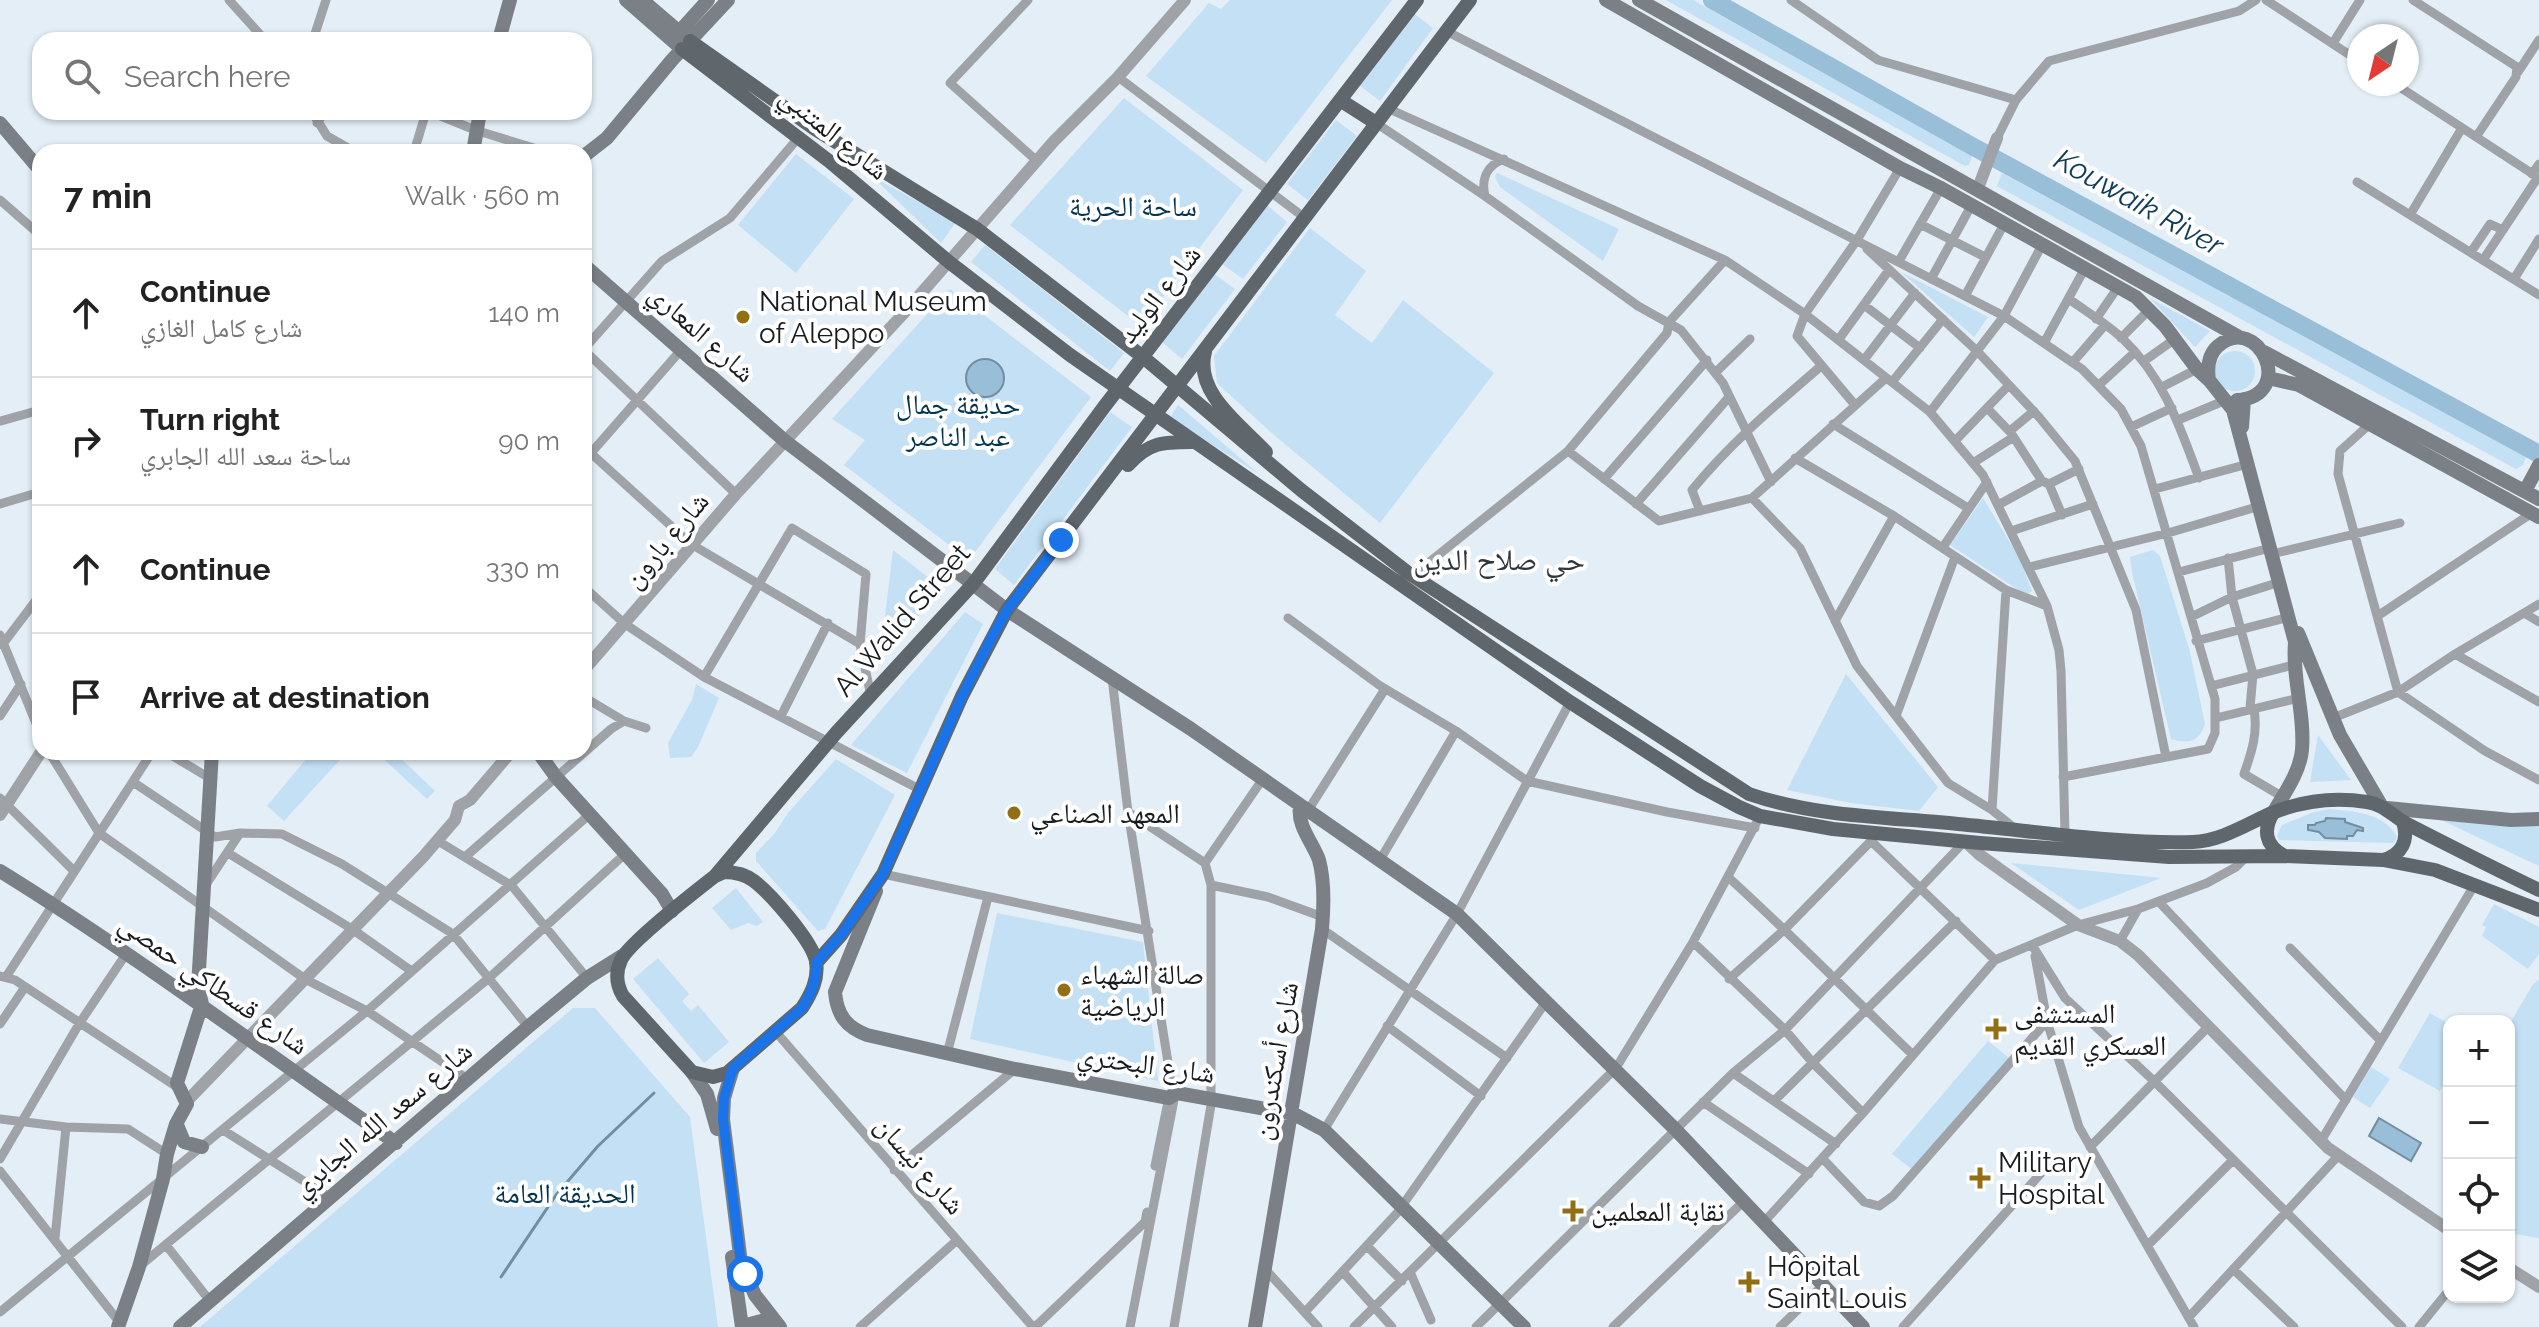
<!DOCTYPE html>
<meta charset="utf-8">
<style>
body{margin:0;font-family:Raleway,"Noto Naskh Arabic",sans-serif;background:#f6f6f6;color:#222}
.controls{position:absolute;right:24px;bottom:24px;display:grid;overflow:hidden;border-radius:16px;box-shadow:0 2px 6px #0004}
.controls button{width:72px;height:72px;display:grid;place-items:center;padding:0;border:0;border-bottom:2px solid #e0e0e0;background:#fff;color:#222;font:40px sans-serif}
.compass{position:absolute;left:2347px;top:24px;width:72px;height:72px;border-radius:50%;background:#fff;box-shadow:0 2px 6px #0004;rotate:215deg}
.stop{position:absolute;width:24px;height:24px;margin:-18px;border:6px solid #1a73e8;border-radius:50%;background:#fff}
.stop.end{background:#1a73e8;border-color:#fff;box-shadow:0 2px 8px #0008}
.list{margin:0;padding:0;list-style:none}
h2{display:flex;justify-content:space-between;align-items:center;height:104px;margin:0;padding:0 32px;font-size:34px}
h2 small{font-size:26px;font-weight:400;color:#767676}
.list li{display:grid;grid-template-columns:52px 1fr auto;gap:24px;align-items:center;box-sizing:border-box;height:128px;padding:0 32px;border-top:2px solid #e0e0e0}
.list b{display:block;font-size:30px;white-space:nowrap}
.list p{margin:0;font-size:26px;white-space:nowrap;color:#767676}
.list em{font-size:26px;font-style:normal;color:#767676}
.icon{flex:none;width:44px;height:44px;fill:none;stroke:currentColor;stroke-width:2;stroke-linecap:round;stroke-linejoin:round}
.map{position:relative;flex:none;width:2539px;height:1327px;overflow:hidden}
.search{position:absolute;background:#fff;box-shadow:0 2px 6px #0004;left:32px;top:32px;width:560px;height:88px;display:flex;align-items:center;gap:20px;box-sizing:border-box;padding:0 28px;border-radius:24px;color:#767676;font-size:30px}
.panel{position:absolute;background:#fff;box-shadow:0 2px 6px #0004;left:32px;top:144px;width:560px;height:616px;border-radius:24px}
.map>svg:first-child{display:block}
.green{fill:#c3e0f5}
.water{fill:#98bed8;stroke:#728da0;stroke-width:2}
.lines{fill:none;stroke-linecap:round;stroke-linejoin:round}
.stream{stroke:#728da0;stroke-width:3}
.river{stroke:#98bed8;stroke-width:18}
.minor{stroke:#9fa3a7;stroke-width:9}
.tertiary{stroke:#9fa3a7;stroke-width:12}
.secondary{stroke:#7a8085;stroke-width:14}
.primary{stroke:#5f676d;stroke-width:14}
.route{stroke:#1a73e8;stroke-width:10}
.poi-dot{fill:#926e15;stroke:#fff;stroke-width:3}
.labels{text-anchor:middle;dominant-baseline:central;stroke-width:8;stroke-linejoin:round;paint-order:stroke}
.street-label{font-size:28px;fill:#181c1e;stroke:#fff}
.park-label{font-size:28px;fill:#03344f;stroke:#fff}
.poi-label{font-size:28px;fill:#181c1e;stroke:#fff;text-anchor:start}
.water-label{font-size:30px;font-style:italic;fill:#0f3d59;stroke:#fff}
.neighbourhood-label{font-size:30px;fill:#2f373d;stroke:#fff}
</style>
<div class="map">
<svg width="2539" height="1327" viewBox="0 0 2539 1327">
<rect width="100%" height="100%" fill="#e3eef6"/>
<!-- green -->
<path class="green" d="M1230 0H1392L1266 163 1146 76 1209 3 1221 9Z
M1666 0H1693L1972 156 1969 165 1965 166Z
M1412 12 1433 28 1380 101 1359 85Z
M1124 98 1243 190 1141 326 1010 225Z
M1336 120 1357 136 1308 200 1287 184Z
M796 154 854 199 796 273 738 225Z
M1497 173 1619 229 1603 261 1500 187 1495 177Z
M2002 173 2526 457 2523 465 2516 469 1997 186Z
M873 177 956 222 941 243Z
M1267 205 1287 222 1243 279 1222 264Z
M1310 228 1366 271 1335 315 1372 343 1403 300 1494 373 1380 523 1274 435 1217 383 1214 356Z
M985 245 1124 353 1110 371 971 262Z
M1901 272 1988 317 1974 337Z
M1214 274 1235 289 1182 359 1162 342Z
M950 289 1091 397 972 556 965 557 844 465 865 440 832 419Z
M2150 298 2210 331 2195 347Z
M2215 371a20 20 0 1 1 40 0a20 20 0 1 1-40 0Z
M1178 405 1259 474 1170 418Z
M1110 412 1132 427 1014 585 995 569Z
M1983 498 2020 559 2032 591 2026 595 1950 545Z
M893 550 943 589 889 649 882 641Z
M2153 550 2160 556 2189 648 2205 724C2199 742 2189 744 2171 739L2132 572 2130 557Z
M965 612 983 624 907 773 851 745Z
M1846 674 1938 787 1919 811 1851 803 1787 790Z
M696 684 719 698 698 747 691 757 670 758 668 743 692 700Z
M2318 735 2351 780 2310 782Z
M312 752H347L284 821 267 806Z
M376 752H394L435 791 427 799Z
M836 759 895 795 825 929 818 931 756 861V853L775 833 788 813Z
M2329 809C2353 811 2385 813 2397 837L2394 843 2279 840 2277 836 2282 825 2314 812Z
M2539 815V866L2437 818Z
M2011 863 2161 878 2079 910Z
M736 888 763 922 757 926 748 923 731 930 712 908Z
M2494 904 2539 927V954L2528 969 2482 936 2486 927 2482 925Z
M997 913 1143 942 1158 1081 970 1039Z
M658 958 689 994 682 1001 691 1011 698 1005 729 1042 704 1063 633 979Z
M2539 980V1238L2509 1233V1025L2533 984Z
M573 1008H595L690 1117 718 1327H200Z
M2430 1013 2449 1024V1075L2440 1091 2398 1068Z
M1988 1041 2009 1058 1913 1170 1892 1154Z
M2371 1067 2390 1079 2370 1108 2353 1097Z"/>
<!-- water -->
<path class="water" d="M966 378a19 19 0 1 1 38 0a19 19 0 1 1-38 0Z
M2326 818 2345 819V822L2363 828V831L2357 830 2353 836H2347V839L2325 838 2319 832 2308 830V825H2315L2316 823 2325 821Z
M2379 1118 2421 1143 2411 1161 2369 1136Z"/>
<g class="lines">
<!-- stream -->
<path class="stream" d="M501 1277 556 1195 598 1146 654 1093"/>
<!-- river -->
<path class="river" d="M1712 0 1970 145 2539 454"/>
<!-- minor -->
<path class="minor" d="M229 0 265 40
M1028 0 950 83 1037 161
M1791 0 1878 60 2016 100
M2266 0 2359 61
M2413 0 2517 67 2516 77 2476 137
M1448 32 2004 316 2082 369 2121 409 2141 446 2215 699V733L2208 749 2063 777
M313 40 326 0
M2333 43 2360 0
M2518 72 2539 40
M1118 77 1305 218
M2395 84 2539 178
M1387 108 1725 260 1805 314 1930 412 1983 475 2047 606 2059 650 2061 671 2065 834
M312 112 327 136 355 152
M431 112 475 130 547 152
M317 123 324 112
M1376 123 1485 196 1638 306 1681 330 1723 383 1771 482
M1997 138 2016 100 2049 61 2239 11 2256 0
M414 152 426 112
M2532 174 2539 164
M2357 182 2539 295
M1485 196C1481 179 1487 165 1504 159
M0 200 40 235
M2410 215 2462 128
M1920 224 1985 257
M1867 249 1977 351 2039 417 2075 461 2136 610 2166 757
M2471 252 2490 224 2503 230
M2483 260 2538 177
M1899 261 1941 188
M1931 279 1971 206
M2514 279 2539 239
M1965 296 2004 224
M2069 299C2087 312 2107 324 2123 339 2164 378 2180 427 2199 478
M1864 305 1920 348
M2096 319 2118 287
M2121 338 2149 310
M1839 339 1889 270
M2044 343 2085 268
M584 349 662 261 730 218 799 137
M584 350 736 494
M1864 360 1915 293
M2144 361 2175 339
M2073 362 2105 325
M1716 372 1750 339
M1892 382 1943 319
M2099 385 2135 352
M2162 387 2197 369
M1855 405 1797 336 1805 314 1857 240 1900 168
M1987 408 2011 433 2042 481 2049 484 2062 515
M1930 412 2004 316 2042 245
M2178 420 2226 400
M1 421 40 410
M2371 423 2340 451 2338 474 2398 692 2485 751 2539 780
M1833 424 1968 508
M2131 427 2172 408
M1955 441 2009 385
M584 447 691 544 860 644
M1568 451 1667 333 1669 322 1725 260
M1795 458 1894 516 2006 590 2047 606
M584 461 681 350
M1973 463 2012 438 2011 430 2034 411
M1604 479 1707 360
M2049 484 2079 469
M2155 489 2248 464
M1752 498 1800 548 1857 666 1948 783 1992 810
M0 504 40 492
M1636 504 1729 397
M1998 505 2042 481
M1700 511 1692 490C1730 443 1776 405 1821 366
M2011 531 2093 504
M1943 547 1987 482
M2276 553 2400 523
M2228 558 2232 597 2253 674 2250 708 2254 709C2258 733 2252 751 2244 774L2283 797
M2029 567 2168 533 2260 506
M2179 572 2270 548
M1412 576 1568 451 1659 521 1752 498 1886 378
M584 587 625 624 704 677 919 789
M2006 590 1992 810 2013 827
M2524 613 2539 622
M2379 615 2532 513
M2191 617 2232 597 2280 582
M1288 618 1379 685 1456 731 1527 781 1667 812 1755 828
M1835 621 1894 516
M0 635 40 733
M2196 641 2289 617
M2 645 40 595
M2455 654 2539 702
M704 677 792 528 866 574 860 644 871 696
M1112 678 1128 812 1174 1100 1130 1327
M2211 686 2293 665
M584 697 624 721
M0 716 21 684
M781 716 828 623
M1896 716 1955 557
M2216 718 2299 698
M2333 718 2398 692 2455 654 2539 604
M49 752 99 833 305 979 367 1011 469 1080
M166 752 211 779
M133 782 215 837 240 833 282 834 342 864 453 934 528 1027
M0 798 74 871
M1128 812 1205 863
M1307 812 1385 689
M1870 836 1871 841 1995 960
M438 841 512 886 587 978
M228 853 352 929 410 970
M465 857 611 729 624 721 646 728
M1380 860 1456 731
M883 874 1149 931
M1728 877C1792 935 1851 996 1913 1055
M1211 885 1268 897 1323 917
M205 886 240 833
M2159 902 2346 1100
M1322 929 1507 1058
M2120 941 2138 909
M1693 942 1785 1030 1813 1063 1863 1113
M2032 945 2065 998 2154 1081 2402 1327
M2290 948 2381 1041
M2035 956 2047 1021 2079 1127 2194 1327
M0 976 15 980 177 1087
M6 977 152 752
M1729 979 1785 929 1871 841
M0 1024 25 987
M1387 1026 1481 1096
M775 1031 1033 1327
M947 1054 988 897
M1733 1073 1836 1144
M1775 1100 1956 921
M1703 1102 1809 1174
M0 1119 66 1127 128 1129 167 1154
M223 1130 329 1197
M1324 1130 1457 914 1570 702
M2321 1141 2475 884
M2090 1147 2208 1027
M0 1159 79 1024 126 954
M1823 1159 1864 1202 1879 1206 1893 1196 2047 1021
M1155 1166 1168 1102
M894 1170 1015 1069
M0 1171 120 1323
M1764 1222 1863 1113 1995 960 2078 925 2138 909 2207 883 2236 867 2247 856
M55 1238 66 1127
M2149 1244 2233 1160
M166 1245 210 1301
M1367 1246 1402 1281
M141 1265 489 978 626 853
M2233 1269 2294 1327
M1266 1270 1318 1327
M1343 1272 1392 1327
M1410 1272 1431 1320
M0 1312 367 1011 590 814
M1305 1312 1397 1213 1546 1002
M2189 1317 2338 1156
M860 1327 956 1241
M1035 1327 1145 1222 1147 1212
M1174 1327 1211 1105V885L1205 863 1262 780
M1354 1327 1616 1068 1693 942 1760 816
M1476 1327 1733 1073 1785 1030 1965 841
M1613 1327 1744 1201
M1780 1327 1823 1285
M1903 1327 2051 1162
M2419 1327 2449 1290"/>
<!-- tertiary -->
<path class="tertiary" d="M1978 188 1997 138
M584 670 736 494 904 313 1054 141 1118 77 1185 0
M0 815 41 752
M1965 841 1980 855 2078 925 2120 941 2138 955 2328 1148 2449 1230
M187 1101 423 857 455 820 459 806 470 800 511 752
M2509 1268 2539 1287"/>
<!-- secondary -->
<path class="secondary" d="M626 0 682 49
M642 0 690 41
M1606 0 1900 168 1941 188 2136 297 2165 326 2197 369 2209 380 2233 410 2295 642C2292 679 2305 713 2302 750 2300 772 2284 794 2273 813
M1639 0 2241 338
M673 39 708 0
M499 40 510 0
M0 123 40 170
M473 152 480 112
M584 156 607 138 672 60 728 0
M584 265 785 441 1007 610 1191 729 1457 914 1675 1129 1863 1327
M2264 352 2539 499
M2268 378 2299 385 2539 517
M2209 380C2207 367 2208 355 2218 346 2258 311 2298 396 2237 400
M2242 427 2244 399
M2525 491 2539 465
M2298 633 2340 735 2381 805
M538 752 556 777 662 894 672 911
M2387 808 2511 820 2539 819
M0 871C136 955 264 1052 396 1143
M876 891 835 992C837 1015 846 1027 867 1035L1015 1069 1169 1098 1177 1093 1294 1114 1324 1130 1524 1327
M733 1068 724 1098 723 1119 741 1263 755 1295 780 1327
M692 1072 707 1094 717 1129
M177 1125 184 1142 202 1147
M732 1257 742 1327
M118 1327 139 1267 163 1179 167 1154 176 1124 187 1104 177 1083 202 1004 198 987 212 752
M180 1327 528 1027 587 978 622 956
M749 1327 750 1324 765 1320 776 1322
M1255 1327 1322 929C1324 906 1325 882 1319 860 1313 843 1297 826 1300 807"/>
<!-- primary -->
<path class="primary" d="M690 41 815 129 977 229 1143 357 1301 490 1407 572 1749 794C1816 817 1888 817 1958 824 2035 831 2115 844 2193 842 2221 841 2247 824 2272 813 2302 801 2336 797 2367 802 2386 805 2393 817 2409 825 2452 847 2495 869 2539 890
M682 49 829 161 949 262 1070 355 1570 702 1700 786 1739 807 1760 816 1833 829 1980 843 2169 857 2285 856 2383 860 2435 870 2539 910
M1340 100 1376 123
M1205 352C1194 393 1241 425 1266 452
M1128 465C1150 441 1164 442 1195 442
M2273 813C2263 830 2265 845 2283 855
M2383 860C2402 855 2409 840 2403 822
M724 872C735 872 745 874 754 881 771 894 812 941 816 961 819 979 811 994 802 1008L727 1073 713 1077 692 1072 623 996C616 984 615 973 621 960 628 944 697 890 715 876Z
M715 876 836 733 973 584 1104 407 1417 0
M816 963 841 935 883 874 962 696 1007 610 1470 0"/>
</g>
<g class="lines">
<!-- route -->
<path class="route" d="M745 1274 741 1263 723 1119 724 1098 733 1068 802 1008C811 994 817 981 816 963L841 935 883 874 962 696 993 635 1007 610 1061 540"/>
</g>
<!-- markers -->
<g class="poi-dot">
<circle cx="743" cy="317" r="8"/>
<circle cx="1014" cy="813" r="8"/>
<circle cx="1064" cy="990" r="8"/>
<path d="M1992 1017h8v8h8v8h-8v8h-8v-8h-8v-8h8z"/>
<path d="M1976 1166h8v8h8v8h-8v8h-8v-8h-8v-8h8z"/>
<path d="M1569 1199h8v8h8v8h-8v8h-8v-8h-8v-8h8z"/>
<path d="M1745 1270h8v8h8v8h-8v8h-8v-8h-8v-8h8z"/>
</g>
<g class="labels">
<!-- street labels -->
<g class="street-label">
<text transform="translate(834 133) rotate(39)">شارع المتنبي</text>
<text transform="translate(1159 294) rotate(-52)">شارع الوليد</text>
<text transform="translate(702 333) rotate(42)">شارع المعاري</text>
<text transform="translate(666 540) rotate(-50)">شارع بارون</text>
<text transform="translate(902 620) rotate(-49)">Al Walid Street</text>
<text transform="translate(214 984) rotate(35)">شارع قسطاكي حمصي</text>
<text transform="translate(1275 1061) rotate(-80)">شارع أسكندرون</text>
<text transform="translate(1146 1064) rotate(8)">شارع البحتري</text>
<text transform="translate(382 1119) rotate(-40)">شارع سعد الله الجابري</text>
<text transform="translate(920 1165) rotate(49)">شارع نيسان</text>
</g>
<!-- park labels -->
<g class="park-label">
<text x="1133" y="206">ساحة الحرية</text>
<text x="958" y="404">حديقة جمال<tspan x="958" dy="32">عبد الناصر</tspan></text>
<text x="565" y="1193">الحديقة العامة</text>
</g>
<!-- poi labels -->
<g class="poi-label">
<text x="759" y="301">National Museum<tspan x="759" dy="32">of Aleppo</tspan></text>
<text x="1030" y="813">المعهد الصناعي</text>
<text x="1080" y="974">صالة الشهباء<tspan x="1080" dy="32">الرياضية</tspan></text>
<text x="2014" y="1013">المستشفى<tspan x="2014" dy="32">العسكري القديم</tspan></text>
<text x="1998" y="1162">Military<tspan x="1998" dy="32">Hospital</tspan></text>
<text x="1591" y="1211">نقابة المعلمين</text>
<text x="1767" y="1266">Hôpital<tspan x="1767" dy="32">Saint Louis</tspan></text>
</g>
<!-- water labels -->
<g class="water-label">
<text transform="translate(2139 202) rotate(29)">Kouwaik River</text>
</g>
<!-- neighbourhood labels -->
<g class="neighbourhood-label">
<text x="1499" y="559">حي صلاح الدين</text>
</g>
</g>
</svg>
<div class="controls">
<button>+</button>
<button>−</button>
<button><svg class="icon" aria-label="locate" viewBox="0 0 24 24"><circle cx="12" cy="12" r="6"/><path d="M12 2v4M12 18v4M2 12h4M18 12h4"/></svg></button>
<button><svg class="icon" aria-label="layers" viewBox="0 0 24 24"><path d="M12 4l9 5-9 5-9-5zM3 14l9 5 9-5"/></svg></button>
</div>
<svg class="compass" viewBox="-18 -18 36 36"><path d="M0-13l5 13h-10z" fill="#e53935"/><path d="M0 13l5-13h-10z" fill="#767676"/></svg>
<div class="stop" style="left:745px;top:1274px"></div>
<div class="stop end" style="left:1061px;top:540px"></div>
<div class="search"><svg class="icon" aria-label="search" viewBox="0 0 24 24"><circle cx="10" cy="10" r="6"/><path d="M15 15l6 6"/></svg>Search here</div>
<section class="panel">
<h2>7 min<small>Walk · 560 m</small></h2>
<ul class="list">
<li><svg class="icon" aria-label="ahead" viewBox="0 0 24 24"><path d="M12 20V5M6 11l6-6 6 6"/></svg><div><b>Continue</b><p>شارع كامل الغازي</p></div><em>140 m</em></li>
<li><svg class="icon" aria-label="right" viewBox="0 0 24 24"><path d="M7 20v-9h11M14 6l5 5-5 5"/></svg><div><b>Turn right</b><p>ساحة سعد الله الجابري</p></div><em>90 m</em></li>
<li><svg class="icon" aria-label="ahead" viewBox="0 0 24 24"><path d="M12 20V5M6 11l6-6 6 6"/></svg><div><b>Continue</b></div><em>330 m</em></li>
<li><svg class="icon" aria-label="arrive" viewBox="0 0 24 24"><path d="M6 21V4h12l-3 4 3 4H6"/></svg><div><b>Arrive at destination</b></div></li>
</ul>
</section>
</div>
